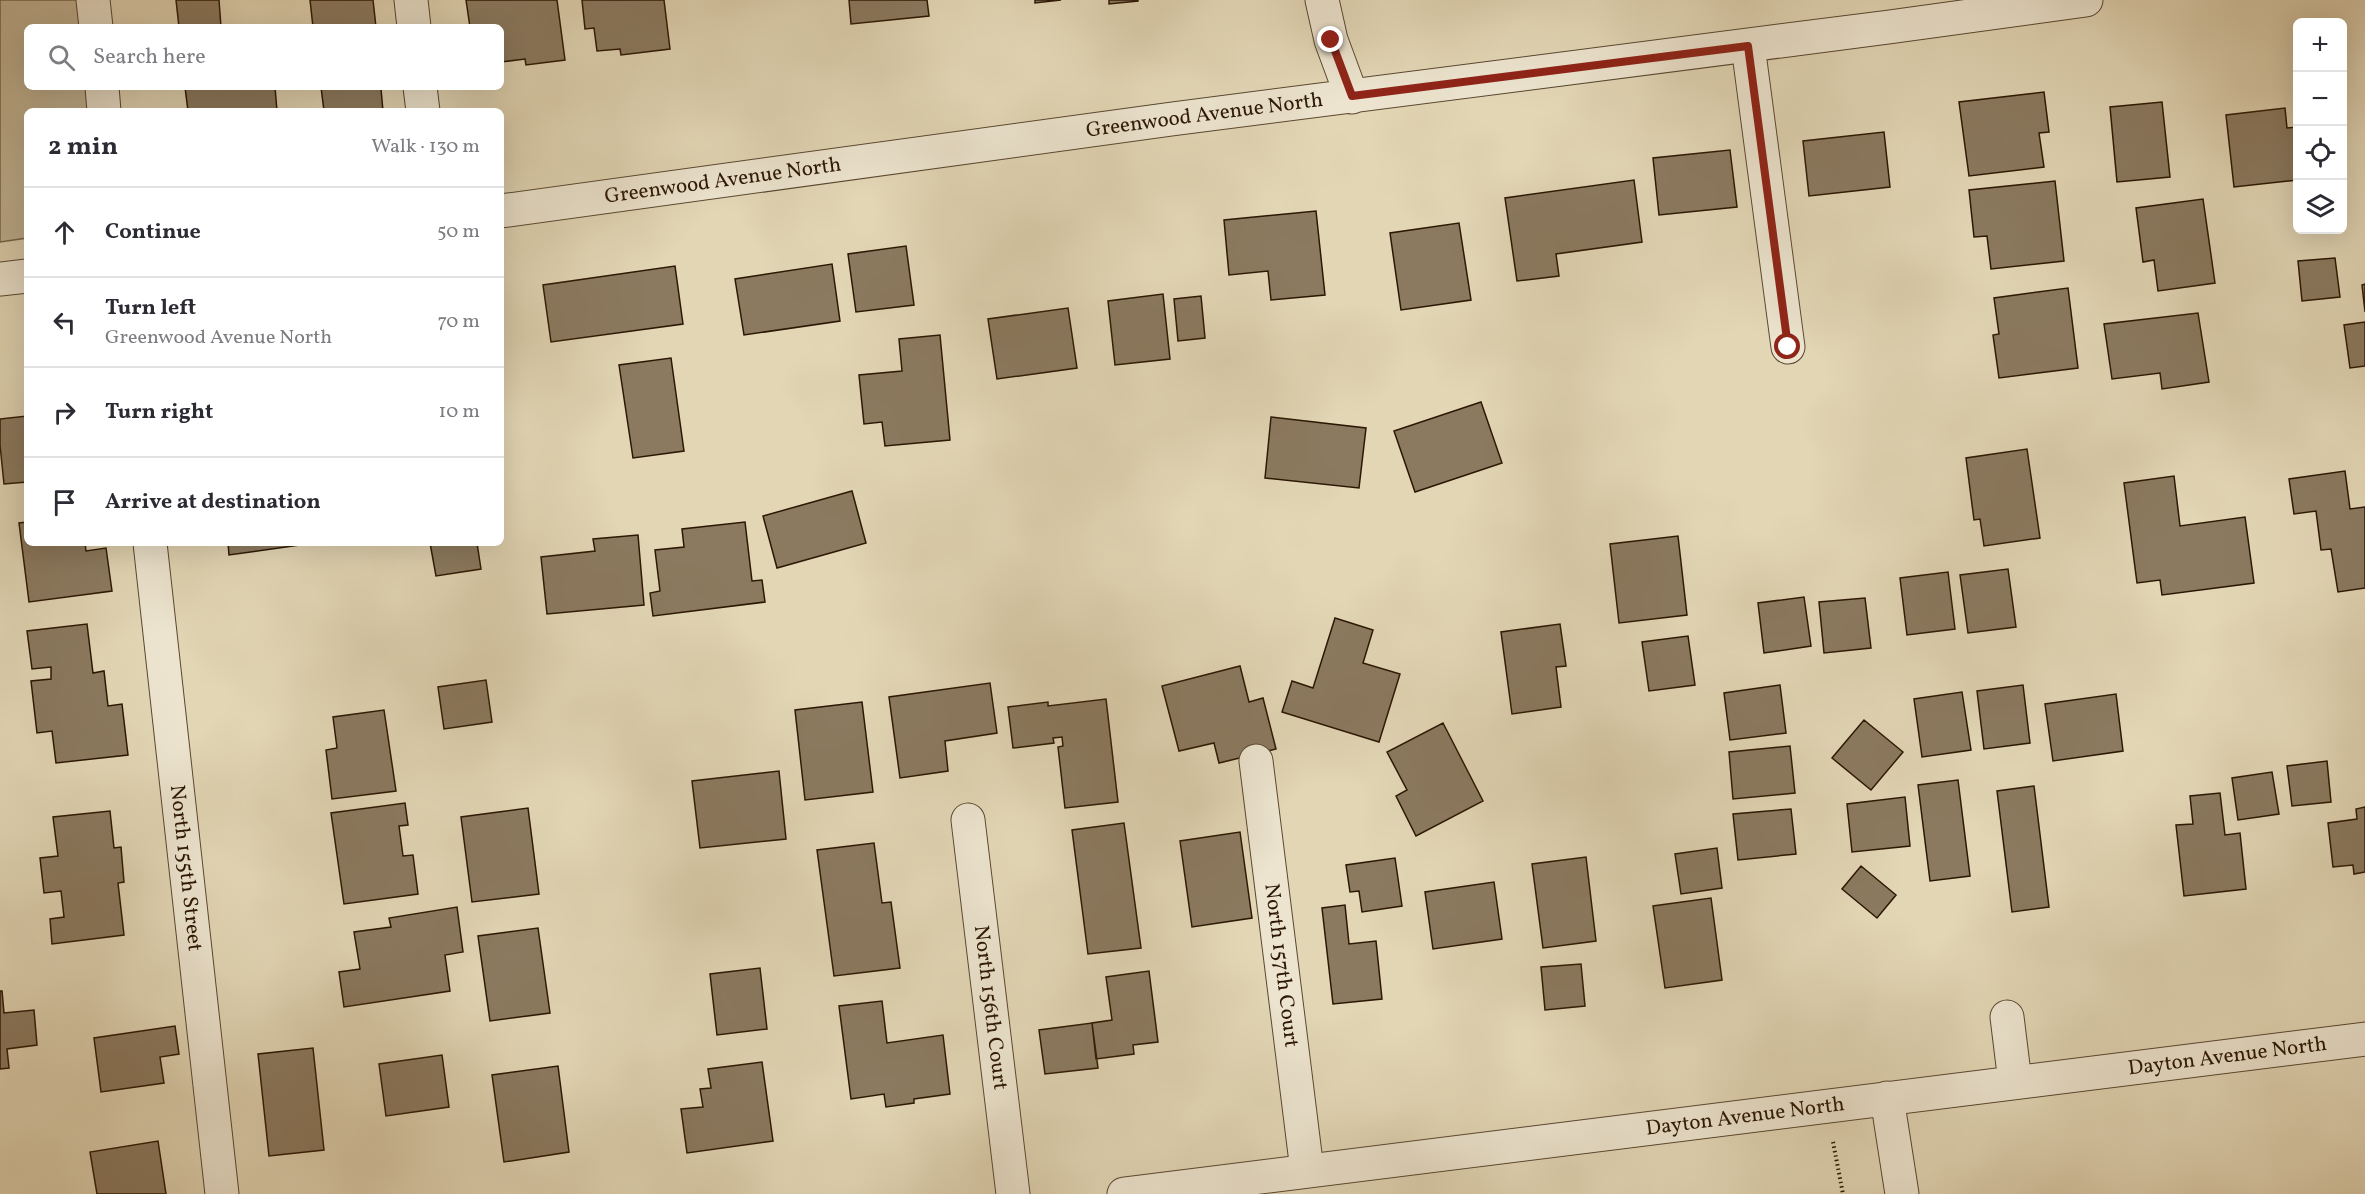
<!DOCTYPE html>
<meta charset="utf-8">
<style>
body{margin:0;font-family:Vollkorn,serif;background:#f2f2f3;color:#2b2b33}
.controls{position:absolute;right:18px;top:18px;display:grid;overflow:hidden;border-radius:9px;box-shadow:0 6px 24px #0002}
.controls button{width:54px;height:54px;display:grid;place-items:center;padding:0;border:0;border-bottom:2px solid #e1e1e2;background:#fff;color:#2b2b33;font:30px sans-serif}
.stop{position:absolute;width:18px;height:18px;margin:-14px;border:4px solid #8f2418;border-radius:50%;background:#fff}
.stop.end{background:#8f2418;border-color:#fff;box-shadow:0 2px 6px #0008}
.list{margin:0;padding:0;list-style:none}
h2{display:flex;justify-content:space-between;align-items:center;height:78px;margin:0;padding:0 24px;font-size:26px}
h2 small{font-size:20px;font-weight:400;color:#7c7c81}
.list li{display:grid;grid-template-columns:39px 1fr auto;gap:18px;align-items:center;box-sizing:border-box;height:90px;padding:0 24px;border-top:2px solid #e1e1e2}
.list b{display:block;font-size:22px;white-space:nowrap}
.list p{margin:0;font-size:20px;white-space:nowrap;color:#7c7c81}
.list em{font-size:20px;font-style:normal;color:#7c7c81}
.icon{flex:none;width:33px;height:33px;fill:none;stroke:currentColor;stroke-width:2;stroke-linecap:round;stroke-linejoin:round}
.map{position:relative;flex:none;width:2365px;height:1194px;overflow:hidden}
.search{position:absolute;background:#fff;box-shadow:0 6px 24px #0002;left:24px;top:24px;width:480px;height:66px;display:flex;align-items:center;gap:15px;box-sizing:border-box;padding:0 21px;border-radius:9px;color:#7c7c81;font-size:22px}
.panel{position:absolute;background:#fff;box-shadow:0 6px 24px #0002;left:24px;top:108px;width:480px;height:438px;border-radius:9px}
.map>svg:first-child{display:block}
.green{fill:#c3b697;stroke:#78664e;stroke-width:1.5}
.building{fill:#8b7a60;stroke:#2c1704;stroke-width:1.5}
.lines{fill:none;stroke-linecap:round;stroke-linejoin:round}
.minor-casing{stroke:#5a4730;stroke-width:35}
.path{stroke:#2c1704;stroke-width:4;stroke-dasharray:1.5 3;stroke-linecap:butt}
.minor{stroke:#ece4cf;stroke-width:33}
.route{stroke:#8f2418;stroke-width:8}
.labels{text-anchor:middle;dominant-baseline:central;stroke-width:6;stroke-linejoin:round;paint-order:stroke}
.street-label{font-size:21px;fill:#2c1704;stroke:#ece4cf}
</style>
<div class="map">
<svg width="2365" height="1194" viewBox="0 0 2365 1194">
<rect width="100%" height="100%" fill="#e2d6b5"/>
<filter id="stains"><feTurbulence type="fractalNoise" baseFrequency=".00333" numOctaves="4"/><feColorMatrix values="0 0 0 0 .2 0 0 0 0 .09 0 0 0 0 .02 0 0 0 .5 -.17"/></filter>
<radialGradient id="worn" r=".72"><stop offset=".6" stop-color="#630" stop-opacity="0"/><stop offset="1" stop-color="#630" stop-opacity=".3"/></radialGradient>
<!-- green -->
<path class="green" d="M0 0H82L86 27H27V87H93L96 111H27V238L0 242Z"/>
<!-- building -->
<path class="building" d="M176 0H219L221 27H179Z
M310 0H373L376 27H313Z
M466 0H557L565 60 526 65 525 59 501 62V27H470Z
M582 0H664L670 49 621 55 620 49 597 51 594 28 585 29Z
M849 0H927L929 16 851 24Z
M1035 0H1061L1035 3Z
M1109 0H1138V1L1109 4Z
M185 87H275L277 111H188Z
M321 87H395L381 89 383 111H324Z
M2044 92 2049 132 2039 133 2044 167 1969 176 1959 102Z
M2162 102 2170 177 2117 182 2110 107Z
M2285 108 2287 128 2298 127V180L2234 187 2226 115Z
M1884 132 1890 187 1809 196 1803 141Z
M1730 150 1737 207 1659 215 1653 158Z
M1634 180 1642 242 1556 254 1559 276 1517 281 1505 198Z
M2055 181 2064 261 1991 269 1987 236 1974 237 1969 190Z
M2203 199 2215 283 2158 291 2154 260 2143 262 2136 208Z
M1316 211 1325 295 1271 300 1268 271 1229 275 1224 220Z
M1459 223 1471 300 1401 310 1390 233Z
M906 246 914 305 856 312 848 254Z
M2335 258 2340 297 2302 301 2298 261Z
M832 264 840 321 744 335 735 279Z
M675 266 683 324 551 342 543 285Z
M2365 284V312L2362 285Z
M2068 288 2078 368 1999 378 1993 335 1999 334 1994 298Z
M1163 294 1170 359 1115 365 1108 301Z
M1201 296 1205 338 1178 341 1174 299Z
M1068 308 1077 368 997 379 988 319Z
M2198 313 2209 382 2162 389 2160 373 2112 379 2104 324Z
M2365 322V366L2350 368 2344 325Z
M940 335 950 440 885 446 882 422 864 424 859 375 902 371 899 339Z
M671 358 684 451 633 458 619 365Z
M1481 402 1502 463 1415 492 1394 431Z
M27 416V482L4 484 0 445V419Z
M1271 417 1366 428 1359 488 1265 478Z
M2027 449 2040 538 1984 546 1980 519 1974 520 1966 458Z
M2345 471 2350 509 2365 507V588L2338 592 2331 549 2321 550 2316 511 2294 514 2289 479Z
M2174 476 2180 526 2245 517 2254 583 2162 595 2160 580 2137 583 2124 483Z
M852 491 866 543 777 568 763 516Z
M27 522V543H85L86 551 106 548 112 591 29 602 19 523Z
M745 522 752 581 762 580 765 602 653 616 650 593 660 591 655 550 684 547 682 529Z
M638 535 644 605 547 614 541 557 595 551 593 539Z
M1678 536 1687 615 1619 623 1610 544Z
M228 543H314L229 555Z
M430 543H477L481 569 436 576Z
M2008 569 2016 627 1968 633 1960 575Z
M1948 572 1955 629 1907 635 1900 578Z
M1804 597 1811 646 1764 653 1758 603Z
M1865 598 1871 648 1824 653 1819 602Z
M1335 618 1373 630 1363 663 1400 674 1379 742 1282 712 1292 681 1313 688Z
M87 624 93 673 104 671 108 706 122 704 128 755 56 763 52 731 37 733 31 681 51 679V667L32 669 27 631Z
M1560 624 1566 666 1556 667 1561 707 1512 714 1501 632Z
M1688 636 1695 685 1649 691 1642 642Z
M1240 666 1249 702 1263 698 1276 749 1219 763 1214 743 1179 751 1162 686Z
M486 680 492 722 444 729 438 687Z
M990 683 997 733 945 741 948 771 900 778 889 697Z
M1780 685 1786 733 1730 740 1724 693Z
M2023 685 2030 743 1984 749 1977 691Z
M1962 692 1971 750 1922 757 1914 699Z
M2116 694 2123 751 2053 761 2045 704Z
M1106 699 1118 802 1065 808 1058 747 1063 746 1062 737 1053 738 1054 743 1013 748 1008 707 1048 702V706Z
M862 702 873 792 805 800 795 710Z
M384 710 396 791 332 799 326 750 337 748 333 717Z
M1864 720 1903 752 1871 790 1832 758Z
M1443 723 1483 801 1416 836 1396 796 1407 790 1387 752Z
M1790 746 1795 793 1733 799 1729 752Z
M2327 761 2331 802 2292 806 2287 766Z
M779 771 786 839 700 848 692 781Z
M2272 772 2279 814 2238 820 2232 778Z
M1958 780 1970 876 1930 881 1918 785Z
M2034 786 2049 907 2012 912 1997 791Z
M2220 793 2225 835 2240 833 2246 889 2184 896 2176 825 2193 824 2190 796Z
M1905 797 1910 846 1852 852 1847 804Z
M405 803 408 825 399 826 403 856 413 855 418 894 344 904 331 813Z
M2365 807V872L2354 874 2353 865 2333 867 2328 823 2357 819 2356 809Z
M528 808 539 894 472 902 461 817Z
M1791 809 1796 854 1738 860 1733 814Z
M110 811 114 848 121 847 124 882 118 883 124 935 52 944 50 919 64 917 61 891 44 893 40 858 58 856 53 817Z
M1124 823 1141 948 1088 954 1072 830Z
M1240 832 1252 918 1192 927 1180 841Z
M874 843 882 903 891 902 900 968 834 976 817 850Z
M1717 848 1722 888 1681 894 1675 854Z
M1586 857 1596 941 1543 948 1532 864Z
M1395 858 1402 906 1362 912 1359 891 1350 892 1346 865Z
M1861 866 1896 895 1877 918 1842 889Z
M1494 882 1502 939 1433 949 1425 892Z
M1711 898 1722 980 1665 988 1653 906Z
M1345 905 1349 944 1376 941 1382 999 1333 1004 1322 908Z
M457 907 463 952 445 955 450 991 344 1007 339 972 360 969 354 932 391 927 389 918Z
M538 928 550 1013 490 1021 478 936Z
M1581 964 1585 1006 1545 1010 1541 967Z
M760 968 767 1029 717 1035 710 974Z
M1149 971 1158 1042 1133 1045 1134 1054 1096 1059 1092 1023 1112 1020 1106 977Z
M0 991H2L4 1013 34 1010 37 1045 7 1049 9 1068 0 1069Z
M882 1001 887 1043 943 1035 950 1094 914 1099V1103L886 1107 884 1094 851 1099 839 1006Z
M1092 1023 1098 1068 1045 1074 1039 1030Z
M175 1026 179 1054 160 1057 164 1083 101 1092 94 1038Z
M313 1048 324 1150 269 1156 258 1054Z
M442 1055 449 1107 386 1116 379 1064Z
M762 1062 773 1141 687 1153 681 1109 703 1107 700 1089 711 1088 708 1069Z
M558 1066 569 1152 504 1162 492 1075Z
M158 1141 166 1194H97L90 1152Z"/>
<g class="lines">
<!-- minor casing -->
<g class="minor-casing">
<g id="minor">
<path d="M93 0 96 27"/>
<path d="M411 0 414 27"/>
<path d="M1322 0 1331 40 1352 97"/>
<path d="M1748 46 1788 347"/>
<path d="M102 87 104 111"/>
<path d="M420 87 423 111"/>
<path id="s1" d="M501 211 1172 119 1889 27 2086 0"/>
<path d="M0 279 27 276"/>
<path id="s2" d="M150 543 222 1194"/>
<path id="s3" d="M1256 761 1307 1170"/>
<path id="s4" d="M968 820 1013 1194"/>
<path d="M2007 1017 2015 1082"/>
<path d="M1887 1098 1902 1194"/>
<path id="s5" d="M1124 1194 2365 1039"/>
</g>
</g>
<!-- path -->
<path class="path" d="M1833 1142 1843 1194"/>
<!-- minor -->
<use href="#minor" class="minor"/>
</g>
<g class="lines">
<!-- route -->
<path class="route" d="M1331 40 1352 96 1748 46 1788 347"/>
</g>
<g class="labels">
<!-- street labels -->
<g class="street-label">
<text stroke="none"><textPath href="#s1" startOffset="710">Greenwood Avenue North</textPath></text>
<text stroke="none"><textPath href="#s1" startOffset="224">Greenwood Avenue North</textPath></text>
<text stroke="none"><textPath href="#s2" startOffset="327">North 155th Street</textPath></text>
<text stroke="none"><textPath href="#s3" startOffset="206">North 157th Court</textPath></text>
<text stroke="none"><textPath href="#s4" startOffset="189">North 156th Court</textPath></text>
<text stroke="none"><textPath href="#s5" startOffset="1112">Dayton Avenue North</textPath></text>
<text stroke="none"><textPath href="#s5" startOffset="626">Dayton Avenue North</textPath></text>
</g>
</g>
<rect width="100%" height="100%" filter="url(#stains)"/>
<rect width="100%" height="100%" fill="url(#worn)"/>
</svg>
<div class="controls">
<button>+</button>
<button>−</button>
<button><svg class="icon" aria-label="locate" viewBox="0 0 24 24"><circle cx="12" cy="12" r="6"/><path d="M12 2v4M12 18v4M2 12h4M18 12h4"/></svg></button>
<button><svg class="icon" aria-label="layers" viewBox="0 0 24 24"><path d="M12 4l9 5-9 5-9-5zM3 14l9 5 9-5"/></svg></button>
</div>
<div class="stop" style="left:1788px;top:347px"></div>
<div class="stop end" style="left:1331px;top:40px"></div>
<div class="search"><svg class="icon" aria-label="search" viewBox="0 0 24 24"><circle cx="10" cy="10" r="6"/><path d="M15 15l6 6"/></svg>Search here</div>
<section class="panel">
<h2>2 min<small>Walk · 130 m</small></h2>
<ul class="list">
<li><svg class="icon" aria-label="ahead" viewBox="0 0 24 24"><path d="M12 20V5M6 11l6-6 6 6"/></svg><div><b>Continue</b></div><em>50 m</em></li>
<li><svg class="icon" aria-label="left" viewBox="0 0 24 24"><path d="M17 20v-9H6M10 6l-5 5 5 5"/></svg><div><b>Turn left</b><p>Greenwood Avenue North</p></div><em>70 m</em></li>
<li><svg class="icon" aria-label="right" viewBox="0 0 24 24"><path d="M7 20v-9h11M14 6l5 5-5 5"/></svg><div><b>Turn right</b></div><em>10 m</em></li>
<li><svg class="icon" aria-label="arrive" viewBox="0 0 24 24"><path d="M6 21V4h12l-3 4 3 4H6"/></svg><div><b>Arrive at destination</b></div></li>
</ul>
</section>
</div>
